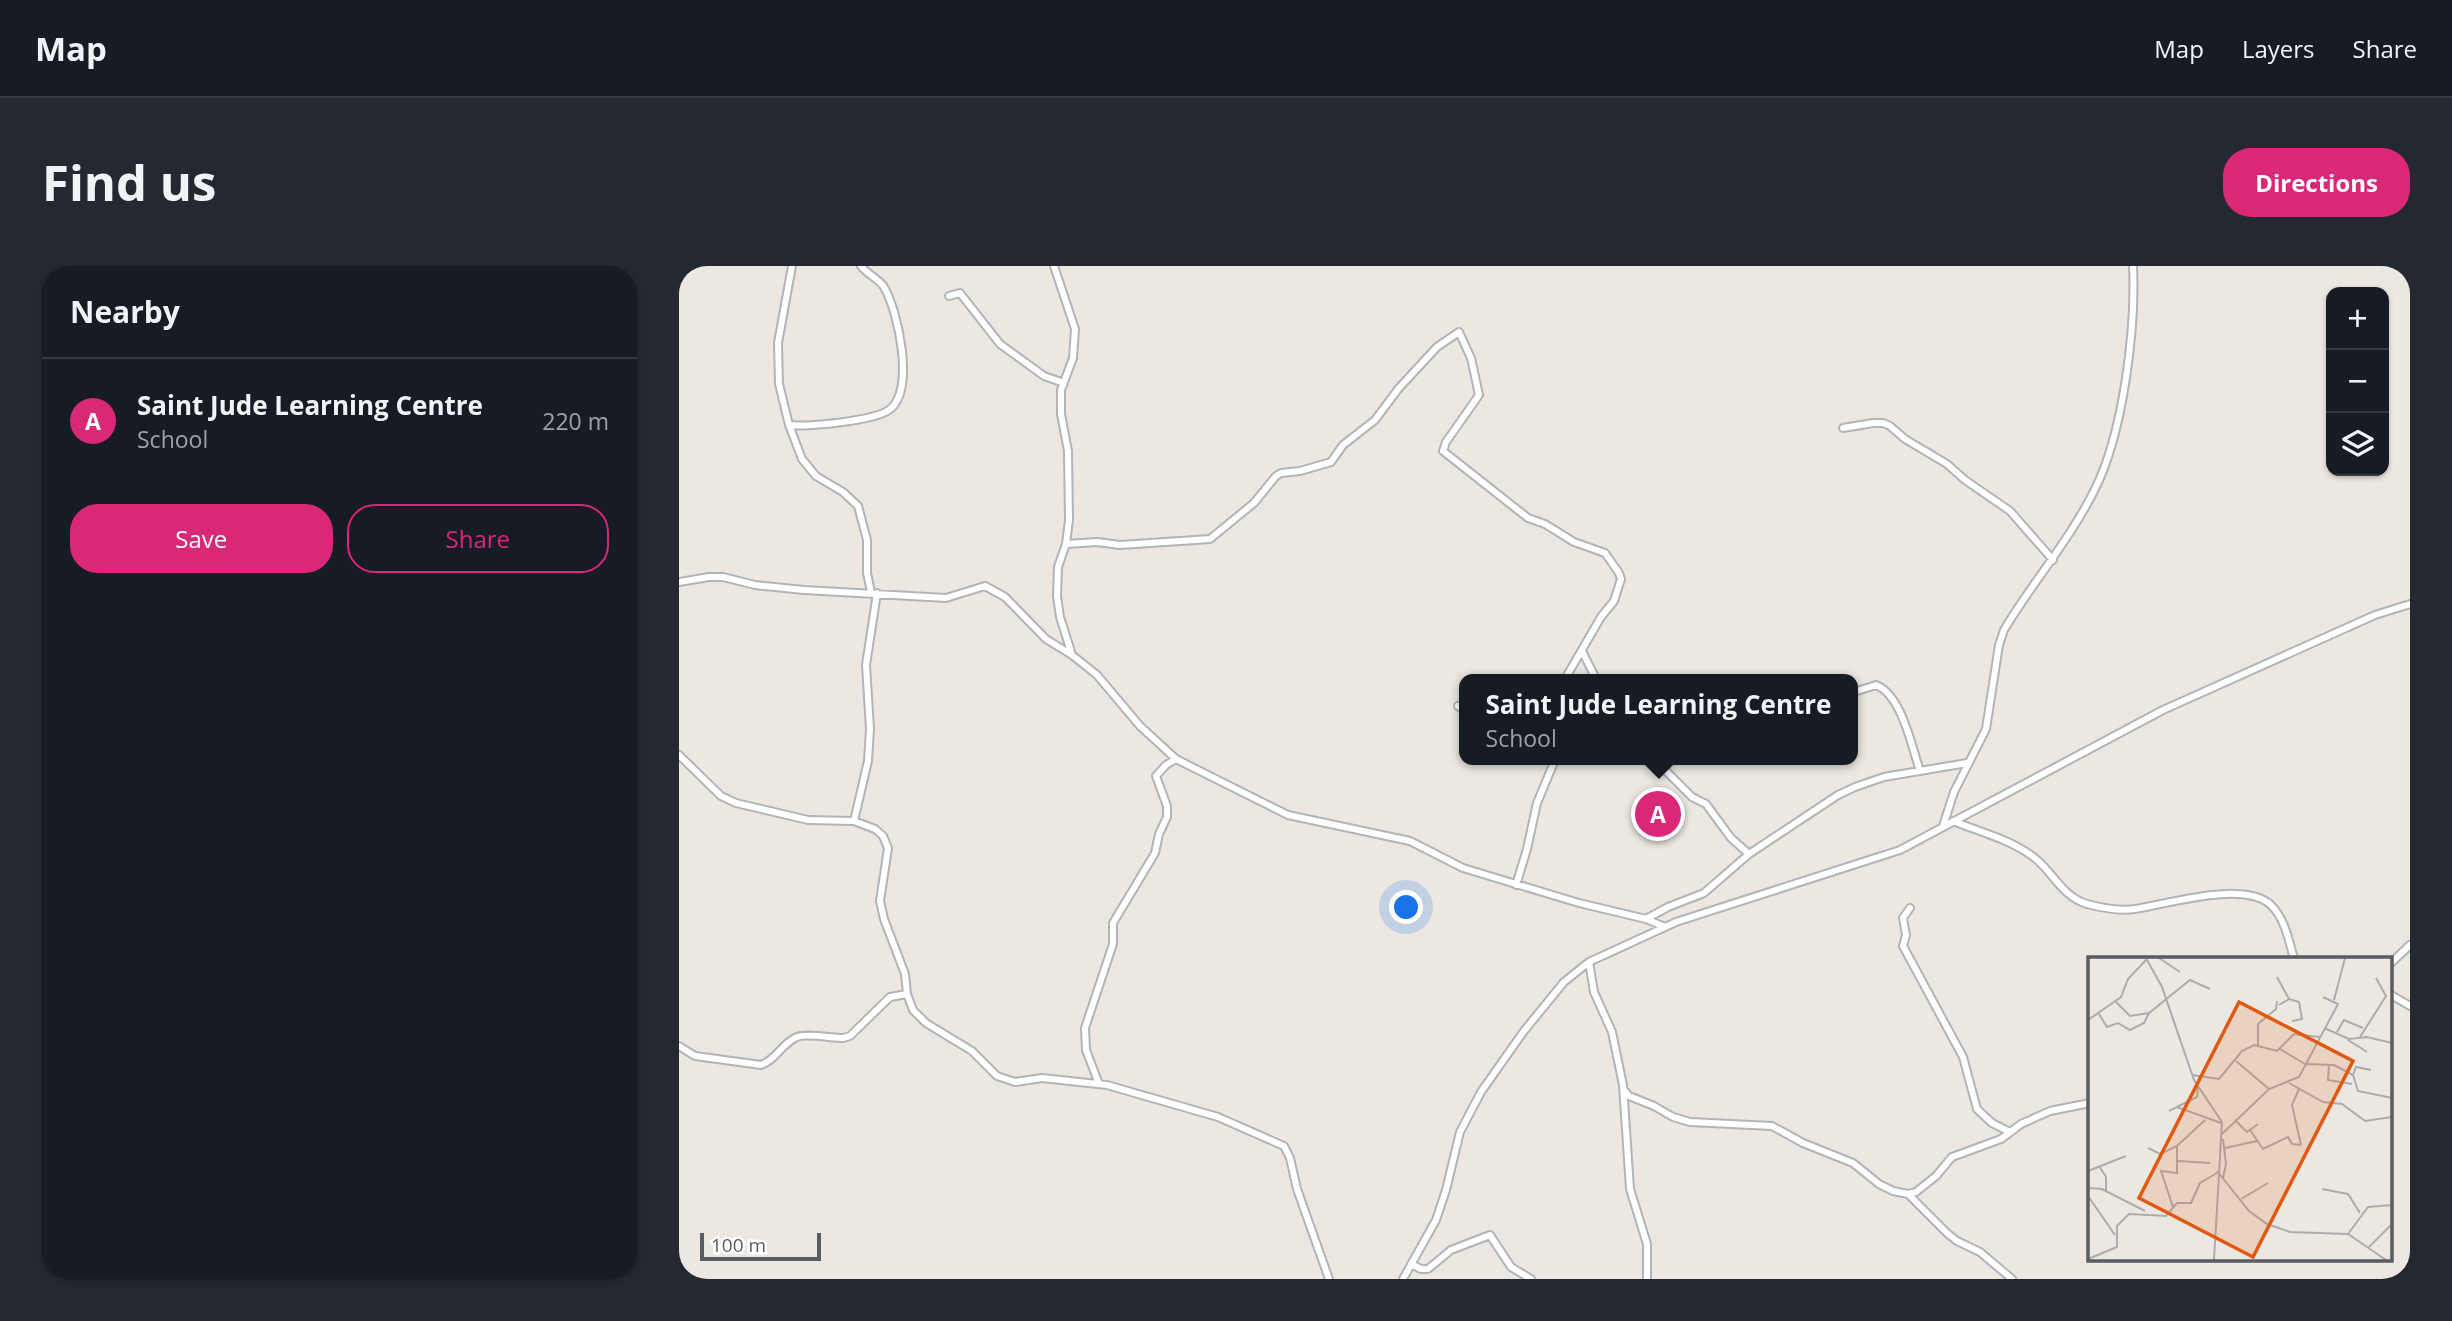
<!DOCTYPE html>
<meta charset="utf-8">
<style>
body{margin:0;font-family:"Open Sans",sans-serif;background:#242831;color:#f1f3f6}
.controls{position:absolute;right:21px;top:21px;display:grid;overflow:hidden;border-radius:14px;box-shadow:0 2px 5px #0004}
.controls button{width:63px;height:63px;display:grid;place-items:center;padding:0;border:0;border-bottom:2px solid #363941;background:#171b24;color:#f1f3f6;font:35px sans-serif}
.scale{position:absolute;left:21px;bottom:18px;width:121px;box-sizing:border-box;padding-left:7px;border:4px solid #595d61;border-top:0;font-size:19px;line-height:24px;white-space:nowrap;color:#595d61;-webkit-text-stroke:5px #fff;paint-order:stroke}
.you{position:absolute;left:728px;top:642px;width:24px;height:24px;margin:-18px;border:5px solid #fff;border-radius:50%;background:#1a73e8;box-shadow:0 0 0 10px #1a73e833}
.badge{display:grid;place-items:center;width:46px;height:46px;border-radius:50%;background:#db2777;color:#fff;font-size:23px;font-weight:700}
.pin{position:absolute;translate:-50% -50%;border:4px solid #fff;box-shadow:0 2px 7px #0006}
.popup{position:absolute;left:780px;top:408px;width:399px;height:91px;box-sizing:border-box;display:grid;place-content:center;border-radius:14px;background:#171b24;filter:drop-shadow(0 2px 5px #0005);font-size:23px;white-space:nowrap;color:#9ea1a6}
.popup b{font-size:26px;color:#f1f3f6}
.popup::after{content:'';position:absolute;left:50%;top:100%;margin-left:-14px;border:14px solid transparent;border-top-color:#171b24}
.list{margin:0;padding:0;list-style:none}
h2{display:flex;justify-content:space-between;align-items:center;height:91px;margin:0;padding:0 28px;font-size:30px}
h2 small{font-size:23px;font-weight:400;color:#9ea1a6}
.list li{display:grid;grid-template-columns:46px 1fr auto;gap:21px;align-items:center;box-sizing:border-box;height:126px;padding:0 28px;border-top:2px solid #363941}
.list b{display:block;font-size:26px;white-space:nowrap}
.list p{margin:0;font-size:23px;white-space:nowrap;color:#9ea1a6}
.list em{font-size:23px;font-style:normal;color:#9ea1a6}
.actions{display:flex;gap:14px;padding:21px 28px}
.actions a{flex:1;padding:16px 0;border:2px solid #db2777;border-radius:28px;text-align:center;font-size:24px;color:#db2777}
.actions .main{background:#db2777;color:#fff}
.icon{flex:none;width:38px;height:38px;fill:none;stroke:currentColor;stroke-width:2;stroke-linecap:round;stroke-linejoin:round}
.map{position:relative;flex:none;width:1731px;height:1013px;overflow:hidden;border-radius:28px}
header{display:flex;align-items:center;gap:42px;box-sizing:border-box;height:98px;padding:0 35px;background:#171b24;border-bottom:2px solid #363941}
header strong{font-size:33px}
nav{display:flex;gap:38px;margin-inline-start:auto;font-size:24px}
.intro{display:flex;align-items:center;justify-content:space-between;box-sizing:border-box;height:168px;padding:0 42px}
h1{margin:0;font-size:49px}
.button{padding:18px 32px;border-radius:28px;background:#db2777;color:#fff;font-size:24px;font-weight:700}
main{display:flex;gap:42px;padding:0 42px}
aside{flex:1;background:#171b24;border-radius:28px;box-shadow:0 2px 5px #0004}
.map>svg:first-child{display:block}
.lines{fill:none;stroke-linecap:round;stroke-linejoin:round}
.street-casing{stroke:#b1b4b8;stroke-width:10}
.street{stroke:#fff;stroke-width:6}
.inset-road{fill:none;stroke:#adacaa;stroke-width:2}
.view{fill:#e15910;fill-opacity:0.15;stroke:#e15910;stroke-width:3.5}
.inset-edge{fill:none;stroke:#595d61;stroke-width:3.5}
</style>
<header>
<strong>Map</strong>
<nav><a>Map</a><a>Layers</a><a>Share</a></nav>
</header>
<div class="intro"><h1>Find us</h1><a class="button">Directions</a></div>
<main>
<aside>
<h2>Nearby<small></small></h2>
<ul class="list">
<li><span class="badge">A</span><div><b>Saint Jude Learning Centre</b><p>School</p></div><em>220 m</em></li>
</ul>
<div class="actions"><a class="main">Save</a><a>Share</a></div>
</aside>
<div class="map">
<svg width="1731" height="1013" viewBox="0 0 1731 1013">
<rect width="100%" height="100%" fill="#ece8e1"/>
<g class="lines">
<!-- street casing -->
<g class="street-casing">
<path id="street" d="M113 0 99 77 100 118 110 159 123 193 137 210 164 226 179 240 188 274V307L192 326
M375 0 396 63 394 92 382 124V148L389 185 390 254 387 278 379 301 378 330 381 351 393 389
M270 30 281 27 321 78 365 110 385 117
M110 159C130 161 194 155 210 144 237 125 219 45 205 21 200 13 188 8 182 0
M1164 162 1194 157H1204L1211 160 1226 173 1268 198 1286 214 1331 245 1374 294
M387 278 418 276 441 279 531 273 575 237 597 210 602 207 621 205 652 196 664 179 696 154 720 122 758 81 780 66 792 92 800 129 767 176 764 185 849 252 866 258 895 276 926 287 940 307 942 313 935 335 922 351 886 413
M0 316 30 311H44L76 319 125 324 267 332 306 320 326 331 367 373 393 389 418 409 461 460 497 493 609 549 731 575 784 602 900 637 967 653 986 661
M903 385 917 413
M1175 426 1197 419C1223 429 1233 482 1241 505
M779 440 785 444
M0 489 42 530 57 537 129 554 175 555 196 563 204 570 209 582 201 635 205 653 226 708 228 728 234 744 247 757 293 785 318 810 336 816 363 812 428 819 539 851 605 880 611 892 618 923 650 1013
M976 494 1013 531 1027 538 1052 572 1070 588
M175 555 189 495 191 463 187 399 198 327
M1274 555C1301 566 1334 574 1357 593 1375 608 1384 631 1408 638 1423 642 1441 645 1456 643 1489 638 1564 614 1592 639 1606 653 1610 675 1615 693
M1264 560 1275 526 1307 463 1320 379 1325 364C1353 317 1390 275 1415 225 1444 169 1457 63 1454 0
M837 619 848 583 858 537 876 494
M1231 642 1224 652 1227 669 1224 680 1284 791 1298 843 1313 857 1331 866
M967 653 989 641 1025 627 1070 588 1159 529 1176 521 1205 511 1288 497
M910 696 915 726 933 766 944 819 951 923 968 978V1013
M1712 697 1731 679
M1712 729 1731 740
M0 780 16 790 82 799C97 794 103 777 118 771 127 767 153 772 164 772L171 770 211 731 228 728
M420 818 407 784 406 762 434 678V657L476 587 480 568 488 551V540L477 510 487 499 497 493
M946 825 950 830 975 840 994 851 1011 856 1093 860 1124 877 1174 897 1200 918 1214 925 1229 928 1237 926 1257 910 1273 891 1322 873 1342 858 1371 845 1411 837
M1229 928 1269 968 1278 975 1301 986 1333 1013
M732 998 742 1003H749L772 984 811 969 832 1001 852 1013
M724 1013 757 954 767 924 781 866 802 826 845 765 885 716 910 696 997 656 1221 584 1484 444 1696 349 1731 338"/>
</g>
<!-- street -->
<use href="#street" class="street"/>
</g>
<!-- overview -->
<g transform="translate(1409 691)">
<rect width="304" height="304" fill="#ece8e1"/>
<path class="inset-road" d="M58 1 74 30 106 123 134 165 126 303M71 1 92 15M189 20 201 42M246 43 257 1M28 45 42 59 61 56 102 23 122 32M191 48 201 42 211 45 214 62 204 64M11 57 19 70 30 66 42 73 56 66 61 56M0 63 33 40 40 22 58 3M236 71 261 82 279 80 304 86M249 75 256 63 275 71M272 80 298 39 288 21M260 83 279 95M170 88V67L188 52 189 44M192 92 217 107M148 104 181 132M217 107 246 108 265 118 270 134 304 141M241 107 240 123 264 127M104 118 131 122 154 94 166 88 189 94 206 77 232 80M265 118 268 110 283 113M201 126 235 145 254 147 277 164 304 160M211 132 204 148 213 188M89 150 109 140 110 129M81 154 89 150 133 166M147 163 159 175 170 167M162 173 175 192 200 180 204 187 213 188M134 177 181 132 211 120 250 47 235 40M60 191 72 197 89 189M137 191 169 184M90 204 122 206M11 209 18 220V234M0 214 38 199M129 214 161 254 179 267 202 275 260 277 298 303M135 221 138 207 135 182M0 231 14 232 57 254M234 232 260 237 272 256M0 239 27 278M153 242 180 226M85 250 73 214 89 216V189L117 163M260 277 280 250 304 248M281 290 304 267M0 302 29 290V269L41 257 78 259 89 246H103L112 226 129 216"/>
<path class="view" d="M151 45 265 104 165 300 51 241Z"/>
<rect width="304" height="304" class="inset-edge"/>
</g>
</svg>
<div class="controls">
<button>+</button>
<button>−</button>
<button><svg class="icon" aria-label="layers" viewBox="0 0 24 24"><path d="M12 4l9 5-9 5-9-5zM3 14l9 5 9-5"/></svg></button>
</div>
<div class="scale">100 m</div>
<div class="you"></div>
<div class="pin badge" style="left:979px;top:548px">A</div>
<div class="popup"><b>Saint Jude Learning Centre</b>School</div>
</div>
</main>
